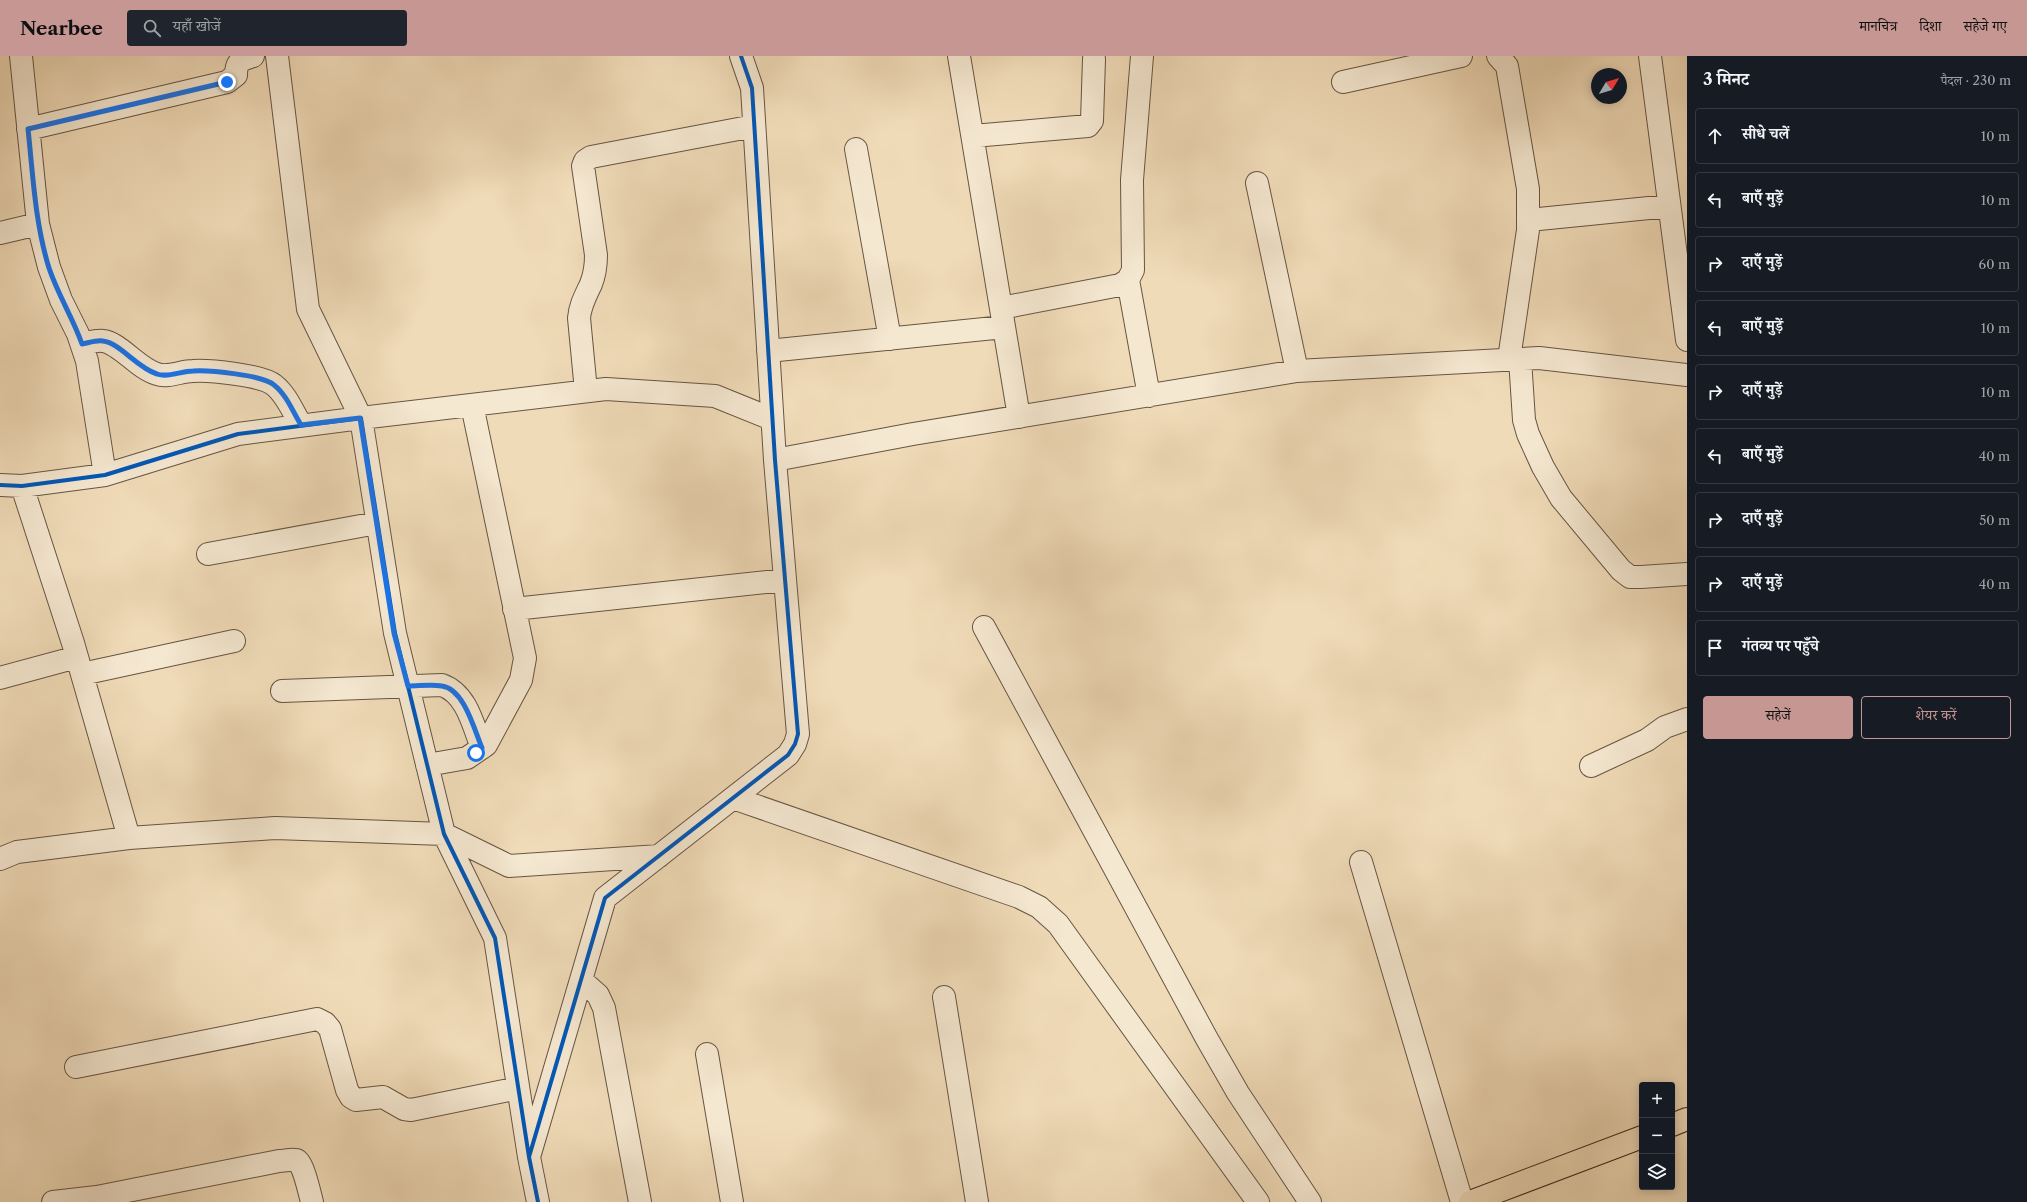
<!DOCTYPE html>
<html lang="hi">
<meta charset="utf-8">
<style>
body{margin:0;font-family:"Libre Caslon Text","Noto Serif Devanagari",serif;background:#20242c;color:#f1f3f6}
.controls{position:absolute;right:12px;bottom:12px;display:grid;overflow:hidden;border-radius:4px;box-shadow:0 2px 10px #0003}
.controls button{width:36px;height:36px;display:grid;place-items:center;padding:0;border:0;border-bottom:1px solid #363941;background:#171b24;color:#f1f3f6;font:20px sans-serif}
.compass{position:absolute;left:1591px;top:12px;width:36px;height:36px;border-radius:50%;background:#171b24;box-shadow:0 2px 10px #0003;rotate:52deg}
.stop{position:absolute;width:12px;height:12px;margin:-9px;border:3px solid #1a73e8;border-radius:50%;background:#fff}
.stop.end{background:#1a73e8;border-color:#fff;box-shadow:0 1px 4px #0008}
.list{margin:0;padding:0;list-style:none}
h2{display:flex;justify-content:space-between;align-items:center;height:52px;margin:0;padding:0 16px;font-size:17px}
h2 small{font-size:13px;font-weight:400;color:#9ea1a6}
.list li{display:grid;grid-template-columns:26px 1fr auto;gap:12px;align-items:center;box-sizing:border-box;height:56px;margin:0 8px 8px;padding:0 8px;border:1px solid #363941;border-radius:4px}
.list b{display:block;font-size:15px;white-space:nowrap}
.list em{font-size:13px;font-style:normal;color:#9ea1a6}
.actions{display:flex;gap:8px;padding:12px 16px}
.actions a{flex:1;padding:9px 0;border:1px solid #c59692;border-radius:4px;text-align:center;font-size:14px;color:#c59692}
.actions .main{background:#c59692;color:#111}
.icon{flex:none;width:22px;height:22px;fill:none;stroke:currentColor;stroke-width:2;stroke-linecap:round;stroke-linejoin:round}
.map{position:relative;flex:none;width:1687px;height:1146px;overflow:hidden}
header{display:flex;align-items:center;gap:24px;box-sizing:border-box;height:56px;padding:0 20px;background:#c59692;color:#111}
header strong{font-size:19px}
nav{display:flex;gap:22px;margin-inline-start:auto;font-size:14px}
.search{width:280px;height:36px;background:#20242c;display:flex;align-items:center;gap:10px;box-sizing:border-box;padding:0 14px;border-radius:4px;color:#9ea1a6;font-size:15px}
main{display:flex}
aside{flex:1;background:#171b24}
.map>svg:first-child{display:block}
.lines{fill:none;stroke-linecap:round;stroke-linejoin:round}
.minor-casing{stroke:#675542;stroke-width:24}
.major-casing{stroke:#39281b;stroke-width:24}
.minor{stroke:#f5e8d1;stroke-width:22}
.major{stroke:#f0dbb8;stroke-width:22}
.cycleway-casing{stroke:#f5e8d1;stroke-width:6}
.cycleway{stroke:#0057b8;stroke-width:4}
.route{stroke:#1a73e8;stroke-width:5}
</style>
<header>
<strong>Nearbee</strong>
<div class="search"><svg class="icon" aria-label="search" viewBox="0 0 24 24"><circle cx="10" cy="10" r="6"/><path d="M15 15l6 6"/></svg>यहाँ खोजें</div>
<nav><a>मानचित्र</a><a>दिशा</a><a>सहेजे गए</a></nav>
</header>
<main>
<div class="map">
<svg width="1687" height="1146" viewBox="0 0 1687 1146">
<rect width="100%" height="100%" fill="#f0dbb8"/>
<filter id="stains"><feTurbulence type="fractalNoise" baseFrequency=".005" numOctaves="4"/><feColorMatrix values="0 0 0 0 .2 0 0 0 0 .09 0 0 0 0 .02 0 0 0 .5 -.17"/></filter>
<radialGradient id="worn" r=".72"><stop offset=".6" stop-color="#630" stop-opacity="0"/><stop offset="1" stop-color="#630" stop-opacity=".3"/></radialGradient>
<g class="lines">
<!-- minor casing -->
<g class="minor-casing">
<path id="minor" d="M21 0 38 168 49 211 61 244 78 278 87 305 105 419
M277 0 308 253 361 362 606 333 715 340 772 363
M959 0 1019 361
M1498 0 1507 10 1528 133V174L1509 303
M1650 0 1687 284
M1343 26 1461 0
M28 73 227 26 236 19C236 5 241 4 253 0
M973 80 1088 70 1092 65 1094 3
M856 93 890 283
M1257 127 1297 315
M1529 164 1669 150
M0 177 38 168
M1128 224 1149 340
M1001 252 1120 229 1128 224 1133 214 1132 124 1142 0
M82 288C88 287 96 284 103 285 120 287 137 312 157 318 168 322 181 315 193 315 209 314 262 319 274 329 286 338 293 356 301 369
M768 295 1004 271
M1520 303 1524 364 1528 378 1543 411 1561 442 1621 514 1630 521H1641L1687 518
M586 335 579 262C580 249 586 239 591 228 595 218 596 209 596 199L583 110 585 105 591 101 754 70
M775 404 913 378 1297 315 1539 302 1687 319
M0 429 22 430 105 419 238 378 361 362 395 577 444 778 495 882 529 1101 538 1146
M22 430 73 587 129 782
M208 498 377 467
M514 553 785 524
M984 571 1207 983 1238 1037 1310 1146
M82 618 234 585
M0 622 77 601
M282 635 442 629C467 638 473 669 482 692
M427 709 467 702 486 689 521 624 525 602 472 349
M1591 710 1647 684 1665 671 1687 663
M733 742 1019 841 1039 851 1058 868 1258 1146
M0 803 17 796 129 782 275 772 444 778 509 810 659 800
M1361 806 1462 1146
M581 924 598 939 604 952 640 1146
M944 941 977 1146
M707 998 732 1146
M76 1011 317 963 325 967 330 973 347 1034 351 1041 356 1044 383 1041 404 1053 411 1054 518 1032
M529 1101 605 842 788 699 795 688 798 678 775 404 752 32 741 0
M53 1146 97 1141 279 1105C284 1105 291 1103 296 1104 303 1105 310 1139 312 1146"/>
</g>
<!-- major casing -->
<g class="major-casing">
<path id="major" d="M1672 1069 1687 1063
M1470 1146 1642 1081"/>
</g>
<!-- minor -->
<use href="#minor" class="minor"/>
<!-- major -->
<use href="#major" class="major"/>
<!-- cycleway casing -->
<g class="cycleway-casing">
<path id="cycleway" d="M0 429 22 430 105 419 238 378 361 362 395 577 444 778 495 882 529 1101 538 1146
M529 1101 605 842 788 699 795 688 798 678 775 404 752 32 741 0"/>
</g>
<!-- cycleway -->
<use href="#cycleway" class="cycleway"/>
</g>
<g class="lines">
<!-- route -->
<path class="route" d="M227 26 28 73C33 119 35 167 49 212 58 239 73 262 82 288 88 287 96 284 103 285 120 287 137 312 157 318 168 322 181 315 193 315 209 314 263 319 274 329 286 338 293 356 301 369L360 362 394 577 408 630C419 630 431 628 442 630 464 633 474 673 482 692L476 697"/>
</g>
<rect width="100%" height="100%" filter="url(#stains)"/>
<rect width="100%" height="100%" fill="url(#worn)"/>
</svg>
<div class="controls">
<button>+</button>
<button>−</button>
<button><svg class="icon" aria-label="layers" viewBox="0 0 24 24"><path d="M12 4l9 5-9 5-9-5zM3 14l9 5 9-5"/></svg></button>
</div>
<svg class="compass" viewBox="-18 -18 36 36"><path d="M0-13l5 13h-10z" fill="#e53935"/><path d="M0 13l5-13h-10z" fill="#9ea1a6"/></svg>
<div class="stop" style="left:476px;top:697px"></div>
<div class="stop end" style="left:227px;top:26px"></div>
</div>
<aside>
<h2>3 मिनट<small>पैदल · 230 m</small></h2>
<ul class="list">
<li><svg class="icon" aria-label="ahead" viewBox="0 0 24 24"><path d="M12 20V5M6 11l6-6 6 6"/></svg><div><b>सीधे चलें</b></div><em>10 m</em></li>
<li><svg class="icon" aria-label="left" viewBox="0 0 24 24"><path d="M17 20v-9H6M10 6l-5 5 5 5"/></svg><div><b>बाएँ मुड़ें</b></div><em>10 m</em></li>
<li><svg class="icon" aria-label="right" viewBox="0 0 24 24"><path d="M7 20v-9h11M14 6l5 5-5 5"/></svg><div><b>दाएँ मुड़ें</b></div><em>60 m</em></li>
<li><svg class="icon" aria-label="left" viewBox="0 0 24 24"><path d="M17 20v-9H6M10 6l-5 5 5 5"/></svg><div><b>बाएँ मुड़ें</b></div><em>10 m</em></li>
<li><svg class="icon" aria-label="right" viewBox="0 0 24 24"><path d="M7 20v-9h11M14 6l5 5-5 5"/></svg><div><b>दाएँ मुड़ें</b></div><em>10 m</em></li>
<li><svg class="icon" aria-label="left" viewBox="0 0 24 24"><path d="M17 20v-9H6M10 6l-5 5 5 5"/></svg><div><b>बाएँ मुड़ें</b></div><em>40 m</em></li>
<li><svg class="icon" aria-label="right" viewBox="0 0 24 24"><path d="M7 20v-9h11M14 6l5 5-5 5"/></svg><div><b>दाएँ मुड़ें</b></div><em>50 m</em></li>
<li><svg class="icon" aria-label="right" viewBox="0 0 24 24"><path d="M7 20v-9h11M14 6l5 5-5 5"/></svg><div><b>दाएँ मुड़ें</b></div><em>40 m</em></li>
<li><svg class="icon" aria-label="arrive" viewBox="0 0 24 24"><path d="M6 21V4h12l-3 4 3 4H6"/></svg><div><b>गंतव्य पर पहुँचे</b></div></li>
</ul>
<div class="actions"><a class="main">सहेजें</a><a>शेयर करें</a></div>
</aside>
</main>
